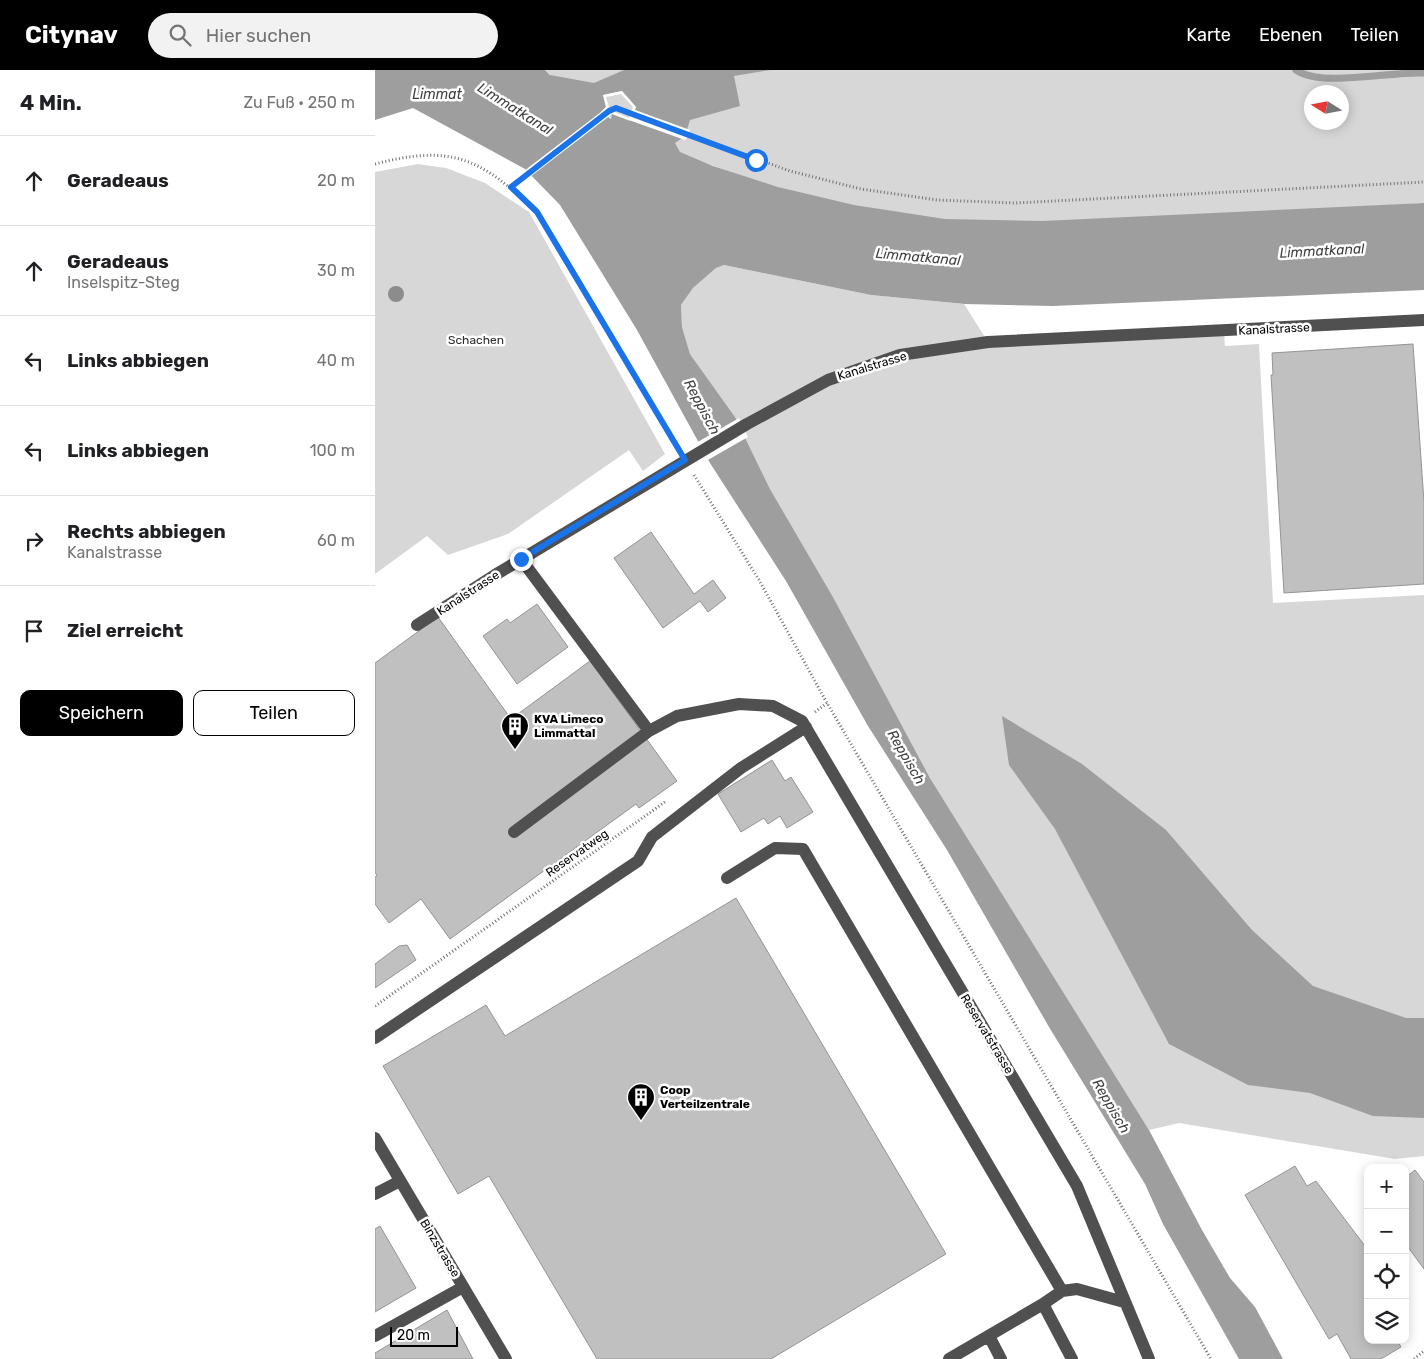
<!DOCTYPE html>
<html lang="de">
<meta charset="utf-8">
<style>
body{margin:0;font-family:Rubik,sans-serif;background:#f2f2f2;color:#202124}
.controls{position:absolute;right:15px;bottom:15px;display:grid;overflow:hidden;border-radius:10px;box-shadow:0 2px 12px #0003}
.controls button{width:45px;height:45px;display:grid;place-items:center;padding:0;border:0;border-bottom:1px solid #e0e0e0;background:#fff;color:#202124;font:25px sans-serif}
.compass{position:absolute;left:929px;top:15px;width:45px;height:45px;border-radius:50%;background:#fff;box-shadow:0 2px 12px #0003;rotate:281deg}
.scale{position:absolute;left:15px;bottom:12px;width:68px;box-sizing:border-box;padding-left:5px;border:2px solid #000;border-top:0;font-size:14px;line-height:18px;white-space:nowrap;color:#000;-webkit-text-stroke:4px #fff;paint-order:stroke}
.stop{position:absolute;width:15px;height:15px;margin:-11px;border:4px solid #1a73e8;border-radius:50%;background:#fff}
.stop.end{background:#1a73e8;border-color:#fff;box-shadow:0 1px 5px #0008}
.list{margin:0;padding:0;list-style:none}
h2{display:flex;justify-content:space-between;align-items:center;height:65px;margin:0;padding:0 20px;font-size:21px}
h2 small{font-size:16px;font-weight:400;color:#757577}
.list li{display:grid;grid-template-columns:32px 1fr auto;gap:15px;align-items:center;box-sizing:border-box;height:90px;padding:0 20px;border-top:1px solid #e0e0e0}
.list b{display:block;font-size:19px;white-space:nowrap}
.list p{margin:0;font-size:16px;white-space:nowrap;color:#757577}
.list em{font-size:16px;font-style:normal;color:#757577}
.actions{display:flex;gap:10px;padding:15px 20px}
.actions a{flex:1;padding:11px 0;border:1px solid #000;border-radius:10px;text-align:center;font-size:18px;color:#000}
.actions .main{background:#000;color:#fff}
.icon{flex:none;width:28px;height:28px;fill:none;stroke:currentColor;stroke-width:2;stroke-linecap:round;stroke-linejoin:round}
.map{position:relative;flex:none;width:1049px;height:1289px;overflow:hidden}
header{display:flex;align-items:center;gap:30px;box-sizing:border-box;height:70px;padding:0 25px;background:#000;color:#fff}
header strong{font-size:24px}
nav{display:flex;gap:28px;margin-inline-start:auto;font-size:18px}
.search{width:350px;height:45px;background:#f2f2f2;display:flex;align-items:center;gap:12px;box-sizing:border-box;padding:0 18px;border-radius:28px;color:#757577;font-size:19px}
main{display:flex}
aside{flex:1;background:#fff}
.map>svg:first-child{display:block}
.green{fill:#d7d7d7;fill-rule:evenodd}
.water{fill:#9e9e9e;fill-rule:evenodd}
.pier{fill:#fff;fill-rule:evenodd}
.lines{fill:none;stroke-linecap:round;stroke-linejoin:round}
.stream{stroke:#9e9e9e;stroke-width:7}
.building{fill:#c0c0c0;stroke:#949494}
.path{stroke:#727272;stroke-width:3;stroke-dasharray:1 2.5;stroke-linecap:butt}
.minor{stroke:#505050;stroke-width:12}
.tree{fill:#8c8c8c}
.route{stroke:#1a73e8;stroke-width:6}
.labels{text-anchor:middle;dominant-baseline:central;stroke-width:5;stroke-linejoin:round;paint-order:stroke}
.street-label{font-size:12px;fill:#000;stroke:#fff}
.park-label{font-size:12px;fill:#2e2e2e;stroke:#fff}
.poi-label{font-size:12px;font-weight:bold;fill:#000;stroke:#fff;text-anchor:start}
.water-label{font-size:14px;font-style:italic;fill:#3f3f3f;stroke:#fff}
</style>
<header>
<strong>Citynav</strong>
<div class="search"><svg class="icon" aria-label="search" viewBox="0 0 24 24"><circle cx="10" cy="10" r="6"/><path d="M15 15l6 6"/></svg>Hier suchen</div>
<nav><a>Karte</a><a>Ebenen</a><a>Teilen</a></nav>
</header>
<main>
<aside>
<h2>4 Min.<small>Zu Fuß · 250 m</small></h2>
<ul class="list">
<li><svg class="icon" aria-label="ahead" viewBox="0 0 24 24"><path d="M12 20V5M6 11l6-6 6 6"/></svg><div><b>Geradeaus</b></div><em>20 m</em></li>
<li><svg class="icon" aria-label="ahead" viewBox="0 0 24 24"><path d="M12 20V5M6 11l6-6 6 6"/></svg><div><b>Geradeaus</b><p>Inselspitz-Steg</p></div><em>30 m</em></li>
<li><svg class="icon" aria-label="left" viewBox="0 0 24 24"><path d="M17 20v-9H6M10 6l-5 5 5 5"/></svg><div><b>Links abbiegen</b></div><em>40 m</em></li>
<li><svg class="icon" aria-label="left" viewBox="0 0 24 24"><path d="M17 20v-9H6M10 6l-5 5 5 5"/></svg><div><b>Links abbiegen</b></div><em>100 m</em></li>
<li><svg class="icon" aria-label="right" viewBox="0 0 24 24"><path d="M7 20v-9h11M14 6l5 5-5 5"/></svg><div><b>Rechts abbiegen</b><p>Kanalstrasse</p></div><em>60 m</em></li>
<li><svg class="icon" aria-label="arrive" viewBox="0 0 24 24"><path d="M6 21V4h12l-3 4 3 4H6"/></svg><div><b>Ziel erreicht</b></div></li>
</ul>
<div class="actions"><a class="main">Speichern</a><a>Teilen</a></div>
</aside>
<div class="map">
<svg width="1049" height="1289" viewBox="0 0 1049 1289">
<rect width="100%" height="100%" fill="#fff"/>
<!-- green -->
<path class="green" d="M170 0H1049V133C945 139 841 145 738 149 682 151 623 155 568 149 480 139 392 119 311 85 261 63 211 38 170 0ZM936 22H966V52H936Z
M43 94 71 98 110 113 154 142 290 384 268 401 254 380 133 464 73 485 52 466 0 504V102Z
M349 195 496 225 589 234 613 272 849 262 850 276 884 274 898 533 1049 525V1086L1020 1089 804 1053 774 1060 555 708 458 527 395 419 360 347 315 284 307 257 306 235 318 218 341 198Z"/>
<!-- water -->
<path class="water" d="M0 0H170L175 5 219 13 249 0H395L359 6 365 36 315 50 310 66 300 73 305 82 338 96 403 117 479 135 570 149 667 151 1049 133V220L678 236 590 234 496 225 349 195 341 198 318 218 306 235 307 257 315 284 360 347 395 419 458 527 555 708 774 1060 827 1160 855 1208 880 1237 908 1289H864L788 1154 770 1114 674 957 572 780 493 656 411 511 335 393 262 260 185 135 150 99 38 38 0 50ZM247 21 261 37 255 51 237 44 236 49 226 42 231 37 228 25Z
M627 646 707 694 791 760 877 860 938 916 1031 948H1049V1048L998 1046 935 1023 873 1015 794 974 680 759 634 695Z"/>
<!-- pier -->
<path class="pier" d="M247 21 261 37 260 40 315 60 312 68 310 70 237 44 155 107 149 101 226 42 231 37 228 25ZM246 24 258 37 254 48 237 41 234 44 230 41 234 37 231 27Z
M364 348 373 367 331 391 321 373Z"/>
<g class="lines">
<!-- stream -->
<path class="stream" d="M921 0C947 18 1016 1 1049 3"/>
</g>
<!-- building -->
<path class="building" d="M1038 274 1049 432V514L909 523 896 305H898L897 283Z
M276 462 319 524 338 510 351 528 333 542 325 531 288 558 239 488Z
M162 534 193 577 142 614 108 566 132 549 135 553Z
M63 547 136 649 215 591 302 711 264 738 261 734 75 869 46 829 14 853 0 834V807L2 806 0 802V593Z
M397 690 410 711 416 707 438 742 412 758 405 746 393 754 389 748 366 762 343 724Z
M361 828 571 1184 396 1289H222L114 1106 83 1124 8 996 111 935 130 966Z
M32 875 41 890 0 918V894L24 876Z
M920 1096 932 1116 941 1111 993 1180V1270H1022L1026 1277 1006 1289H976L962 1264 954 1269 870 1125Z
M1040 1100 1049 1112V1199L1030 1173V1108Z
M5 1156 41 1218 0 1242V1159Z
M72 1240 98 1289H0V1283Z"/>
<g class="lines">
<!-- path -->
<path class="path" d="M0 94C77 74 106 88 161 142L302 377
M136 117 234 41 241 38 415 101 486 119 562 130 640 133 1049 112
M319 405 384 510 452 633 836 1289
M440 642 452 633
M0 936 290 732
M1039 1289 1049 1281"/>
<!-- minor -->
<path class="minor" d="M146 489 274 661
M42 555 120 505 372 354 453 310 525 285 613 272 1049 250
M139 762 274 661 302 646 364 634 398 636 427 651 702 1116 774 1289
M352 808 400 778 428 779 687 1221
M0 968 263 791 277 767 366 698 431 657
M0 1068 131 1289
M0 1124 25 1111
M0 1266 88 1217
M614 1266 626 1289
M574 1289 668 1234
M697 1289 668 1234 687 1221 702 1219 749 1232"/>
</g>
<!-- trees -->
<circle class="tree" cx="21" cy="224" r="8"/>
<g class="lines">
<!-- route -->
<path class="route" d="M146 489 310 390 162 142 136 117 234 41 241 38 381 90"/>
</g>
<!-- icons -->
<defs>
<g id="building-pin" transform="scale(1.4375)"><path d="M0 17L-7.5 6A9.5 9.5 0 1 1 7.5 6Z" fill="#000" stroke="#fff"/><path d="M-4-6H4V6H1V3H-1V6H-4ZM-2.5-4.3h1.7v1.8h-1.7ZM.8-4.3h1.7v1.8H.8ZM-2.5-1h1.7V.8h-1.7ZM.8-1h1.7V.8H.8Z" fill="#fff"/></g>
</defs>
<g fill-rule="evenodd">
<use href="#building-pin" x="140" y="656"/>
<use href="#building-pin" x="266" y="1027"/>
</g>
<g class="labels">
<!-- street labels -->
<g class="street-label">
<text transform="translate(899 259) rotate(-3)">Kanalstrasse</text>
<text transform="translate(497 296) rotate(-17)">Kanalstrasse</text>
<text transform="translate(93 523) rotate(-33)">Kanalstrasse</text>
<text transform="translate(202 783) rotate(-35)">Reservatweg</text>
<text transform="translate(612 964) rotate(59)">Reservatstrasse</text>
<text transform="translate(65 1178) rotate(59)">Binzstrasse</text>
</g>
<!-- park labels -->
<g class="park-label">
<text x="101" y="270">Schachen</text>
</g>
<!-- poi labels -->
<g class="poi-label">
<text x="159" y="649">KVA Limeco<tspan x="159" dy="14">Limmattal</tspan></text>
<text x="285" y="1020">Coop<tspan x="285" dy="14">Verteilzentrale</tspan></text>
</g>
<!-- water labels -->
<g class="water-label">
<text x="62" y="24">Limmat</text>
<text transform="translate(140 39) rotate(32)">Limmatkanal</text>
<text transform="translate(947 181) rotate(-3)">Limmatkanal</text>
<text transform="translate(543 187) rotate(5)">Limmatkanal</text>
<text transform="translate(327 337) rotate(62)">Reppisch</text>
<text transform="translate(531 687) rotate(60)">Reppisch</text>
<text transform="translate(736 1036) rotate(60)">Reppisch</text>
</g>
</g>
</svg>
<div class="controls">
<button>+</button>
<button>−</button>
<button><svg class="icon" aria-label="locate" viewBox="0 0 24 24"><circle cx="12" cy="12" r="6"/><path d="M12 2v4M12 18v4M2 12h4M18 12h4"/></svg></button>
<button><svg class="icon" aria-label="layers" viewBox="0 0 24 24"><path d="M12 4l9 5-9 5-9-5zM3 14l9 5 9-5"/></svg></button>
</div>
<svg class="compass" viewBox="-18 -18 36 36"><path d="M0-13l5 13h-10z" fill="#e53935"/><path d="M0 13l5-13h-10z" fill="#757577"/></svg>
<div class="scale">20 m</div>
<div class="stop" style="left:381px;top:90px"></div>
<div class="stop end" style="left:146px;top:489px"></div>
</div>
</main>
